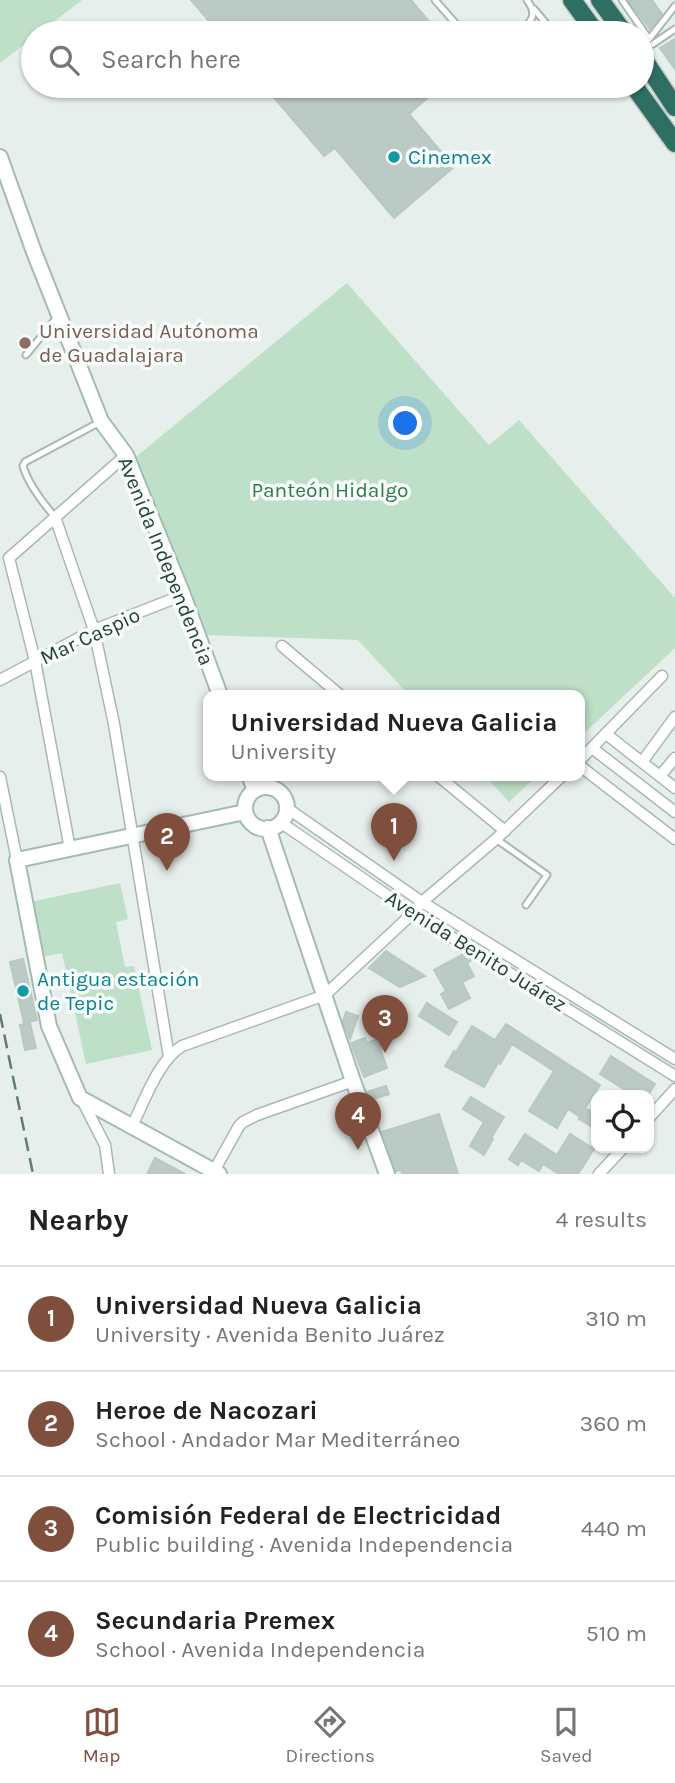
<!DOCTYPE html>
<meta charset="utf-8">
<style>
body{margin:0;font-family:Karla,sans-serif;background:#f6f6f6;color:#222}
.controls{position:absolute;right:21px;bottom:21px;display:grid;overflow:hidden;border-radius:14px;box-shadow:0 2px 5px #0004}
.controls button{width:63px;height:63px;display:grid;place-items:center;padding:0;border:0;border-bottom:2px solid #e0e0e0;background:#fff;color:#222;font:35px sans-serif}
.you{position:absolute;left:406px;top:424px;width:24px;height:24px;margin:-18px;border:5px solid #fff;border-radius:50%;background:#1a73e8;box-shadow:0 0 0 10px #1a73e833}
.badge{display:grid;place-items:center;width:46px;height:46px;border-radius:50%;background:#804e3d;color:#fff;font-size:23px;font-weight:700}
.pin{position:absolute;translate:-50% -58px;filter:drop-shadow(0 2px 4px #0008)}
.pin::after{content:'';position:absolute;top:37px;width:24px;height:21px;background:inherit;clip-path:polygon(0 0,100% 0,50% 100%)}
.popup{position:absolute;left:203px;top:690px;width:382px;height:91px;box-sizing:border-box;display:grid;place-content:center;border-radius:14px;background:#fff;filter:drop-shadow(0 2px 5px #0005);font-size:23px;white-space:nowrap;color:#767676}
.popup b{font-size:26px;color:#222}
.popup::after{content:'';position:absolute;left:50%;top:100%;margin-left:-14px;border:14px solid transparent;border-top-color:#fff}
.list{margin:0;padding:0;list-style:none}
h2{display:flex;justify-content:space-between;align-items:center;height:91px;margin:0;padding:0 28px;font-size:30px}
h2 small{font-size:23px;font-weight:400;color:#767676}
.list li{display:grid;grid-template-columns:46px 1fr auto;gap:21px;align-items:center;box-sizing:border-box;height:105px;padding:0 28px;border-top:2px solid #e0e0e0}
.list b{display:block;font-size:26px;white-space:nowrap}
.list p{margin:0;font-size:23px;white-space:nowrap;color:#767676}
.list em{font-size:23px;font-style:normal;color:#767676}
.icon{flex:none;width:38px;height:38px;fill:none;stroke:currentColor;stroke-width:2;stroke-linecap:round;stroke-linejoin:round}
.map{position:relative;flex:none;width:675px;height:1174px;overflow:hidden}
.search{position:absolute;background:#fff;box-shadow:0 2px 5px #0004;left:21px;right:21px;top:21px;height:77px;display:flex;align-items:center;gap:18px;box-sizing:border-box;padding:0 24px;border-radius:38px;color:#767676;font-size:26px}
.sheet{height:511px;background:#fff}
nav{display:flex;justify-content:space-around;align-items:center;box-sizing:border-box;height:98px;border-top:2px solid #e0e0e0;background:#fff;font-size:19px;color:#767676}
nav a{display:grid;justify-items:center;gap:4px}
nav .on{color:#804e3d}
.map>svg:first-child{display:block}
.green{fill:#bfe0c8}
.building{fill:#bbcac4;stroke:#b8c9c2;stroke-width:2}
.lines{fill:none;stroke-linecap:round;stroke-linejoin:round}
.lane-casing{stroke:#a8b8b2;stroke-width:9}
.street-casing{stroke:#a8b8b2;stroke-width:13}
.secondary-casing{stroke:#a4bbb3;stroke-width:18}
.highway-casing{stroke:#c2cac8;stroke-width:21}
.lane{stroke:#fff;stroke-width:5}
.street{stroke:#fff;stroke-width:10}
.secondary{stroke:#fff;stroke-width:14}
.highway{stroke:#2f6f62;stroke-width:18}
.rail{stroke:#5f7d75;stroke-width:2.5;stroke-dasharray:14 7;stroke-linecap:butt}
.culture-dot{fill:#0f9aa8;stroke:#f7fbf9;stroke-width:2.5}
.education-dot{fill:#8d6e63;stroke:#f7fbf9;stroke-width:2.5}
.labels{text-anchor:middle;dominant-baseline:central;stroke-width:7;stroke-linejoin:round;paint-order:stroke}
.culture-label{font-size:21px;fill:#0d838f;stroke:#f7fbf9;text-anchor:start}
.education-label{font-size:21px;fill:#785e54;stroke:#f7fbf9;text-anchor:start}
.park-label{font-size:21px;fill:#2d7a4b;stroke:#f7fbf9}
.street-label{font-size:21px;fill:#24423a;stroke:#f7fbf9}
</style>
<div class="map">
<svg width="675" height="1174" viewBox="0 0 675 1174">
<rect width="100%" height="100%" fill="#e6efeb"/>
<!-- green -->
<path class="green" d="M0 0H82L39 33H33V38L0 63Z
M347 283 489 445 519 420 675 598V648L580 737V695H409L358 640 204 635 131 461Z
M484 775H538L509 802Z
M120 883 128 919 116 922 125 967 134 966 152 1050 86 1064 62 953 37 958 26 903Z"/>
<!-- building -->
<path class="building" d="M191 0H411L439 33H219Z
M628 0H652L662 14 650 29Z
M675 39V69L660 48Z
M264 86H441L409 114 454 167 394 218 335 148 324 156Z
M386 951 425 976 400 987 369 968Z
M464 954 473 959 467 963 474 976 462 982 470 998 449 1009 441 994 446 991 434 970Z
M23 959 37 1020 24 1023 10 962Z
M427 1003 457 1022 449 1035 419 1016Z
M346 1012 358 1016 350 1039 343 1021Z
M30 1023 36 1048 25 1050 20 1025Z
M506 1024 600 1085 585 1108 596 1114V1121L593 1127 579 1119 580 1117 568 1109 557 1128 529 1111 554 1071 512 1044 500 1064 498 1063 484 1087 445 1066 454 1051 456 1052 472 1026 495 1040Z
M365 1038 367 1043 377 1039 387 1068 364 1077 351 1043Z
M611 1056 655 1084 648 1095H633L600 1074Z
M386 1086 389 1094 370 1100 367 1092Z
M471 1097 504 1117 491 1138 493 1139 484 1155 470 1146 484 1122 463 1109Z
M439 1114 458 1174H402L401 1170 396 1171 382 1132Z
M525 1134 557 1155 570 1134 594 1149 578 1174H559L543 1164 539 1171 521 1160 518 1165 509 1159Z
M155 1158 185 1174H147Z"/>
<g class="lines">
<!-- lane casing -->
<g class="lane-casing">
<path id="lane" d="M435 0 464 33
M622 0 649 39
M534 9 554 33
M519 33C530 22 539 16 527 0
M653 44 675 29
M642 48 675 6
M26 355 57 317
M55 517C43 503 28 484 23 466L25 462 100 422
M496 839 547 875 526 905"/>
</g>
<!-- street casing -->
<g class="street-casing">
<path id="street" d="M55 517 94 630 114 724 169 1057
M282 646 340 695
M0 680 94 630 183 595
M606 734 675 788
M592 748 675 812
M580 760 662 676
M642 762 675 717
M580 766 675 839
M437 775 505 831
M660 776 675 758
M0 777 17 860
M287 808 422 902 675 1059
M280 822 413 913 675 1076
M70 849 35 661 9 558 126 455
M82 1100 105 1145 109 1174
M649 1118 675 1089
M132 1126C145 1100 158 1061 182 1046L325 995 413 913 422 902 496 839 563 775
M214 1171 239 1126 243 1122 257 1115 353 1081
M599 1174 623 1148"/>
</g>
<!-- secondary casing -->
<g class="secondary-casing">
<path id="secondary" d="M0 157 34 252 101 421 126 455 183 595 220 695
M249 775 255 790
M245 808a21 21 0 1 1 42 0a21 21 0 1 1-42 0Z
M268 828 353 1081 387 1174
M219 1174 80 1098 49 1026 17 860 245 812"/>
</g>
<!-- highway casing -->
<g class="highway-casing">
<path id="highway" d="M572 0 596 33
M600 0 624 33
M642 57 675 107
M634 86 675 143"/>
</g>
<!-- lane -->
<use href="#lane" class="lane"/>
<!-- street -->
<use href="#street" class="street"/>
<!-- secondary -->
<use href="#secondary" class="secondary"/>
<!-- highway -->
<use href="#highway" class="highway"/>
<!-- rail -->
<path class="rail" d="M0 1014 33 1174"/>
</g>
<!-- markers -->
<g class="culture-dot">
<circle cx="394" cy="157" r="7"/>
<circle cx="23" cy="991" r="7"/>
</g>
<circle class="education-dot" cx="25" cy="343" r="7"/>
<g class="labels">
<!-- culture labels -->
<g class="culture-label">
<text x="408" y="157">Cinemex</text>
<text x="37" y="979">Antigua estación<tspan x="37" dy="24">de Tepic</tspan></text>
</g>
<!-- education labels -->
<g class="education-label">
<text x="39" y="331">Universidad Autónoma<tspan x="39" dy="24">de Guadalajara</tspan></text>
</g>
<!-- park labels -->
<g class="park-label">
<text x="330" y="490">Panteón Hidalgo</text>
</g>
<!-- street labels -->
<g class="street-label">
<text transform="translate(166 561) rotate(68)">Avenida Independencia</text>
<text transform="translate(90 636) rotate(-25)">Mar Caspio</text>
<text transform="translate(476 951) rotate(32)">Avenida Benito Juárez</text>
</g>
</g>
</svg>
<div class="controls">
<button><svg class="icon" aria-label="locate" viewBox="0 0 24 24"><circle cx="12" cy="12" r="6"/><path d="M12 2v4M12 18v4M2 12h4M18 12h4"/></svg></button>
</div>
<div class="you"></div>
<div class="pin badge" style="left:394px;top:861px">1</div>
<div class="popup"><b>Universidad Nueva Galicia</b>University</div>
<div class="pin badge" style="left:167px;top:871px">2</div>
<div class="pin badge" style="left:385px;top:1053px">3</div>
<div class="pin badge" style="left:358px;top:1150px">4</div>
<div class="search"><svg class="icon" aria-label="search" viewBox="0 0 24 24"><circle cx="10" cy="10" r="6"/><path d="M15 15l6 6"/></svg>Search here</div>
</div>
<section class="sheet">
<h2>Nearby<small>4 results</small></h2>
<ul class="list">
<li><span class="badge">1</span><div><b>Universidad Nueva Galicia</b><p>University · Avenida Benito Juárez</p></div><em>310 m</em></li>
<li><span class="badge">2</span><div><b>Heroe de Nacozari</b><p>School · Andador Mar Mediterráneo</p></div><em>360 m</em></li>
<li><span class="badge">3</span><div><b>Comisión Federal de Electricidad</b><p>Public building · Avenida Independencia</p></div><em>440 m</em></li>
<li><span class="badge">4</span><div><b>Secundaria Premex</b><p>School · Avenida Independencia</p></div><em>510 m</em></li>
</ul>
</section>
<nav>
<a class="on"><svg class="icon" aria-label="map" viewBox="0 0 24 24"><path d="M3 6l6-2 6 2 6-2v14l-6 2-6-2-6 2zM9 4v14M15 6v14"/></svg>Map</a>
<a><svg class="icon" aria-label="directions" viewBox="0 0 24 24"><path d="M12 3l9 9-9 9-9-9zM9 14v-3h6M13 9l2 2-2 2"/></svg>Directions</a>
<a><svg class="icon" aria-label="saved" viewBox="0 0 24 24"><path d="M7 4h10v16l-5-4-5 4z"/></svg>Saved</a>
</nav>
